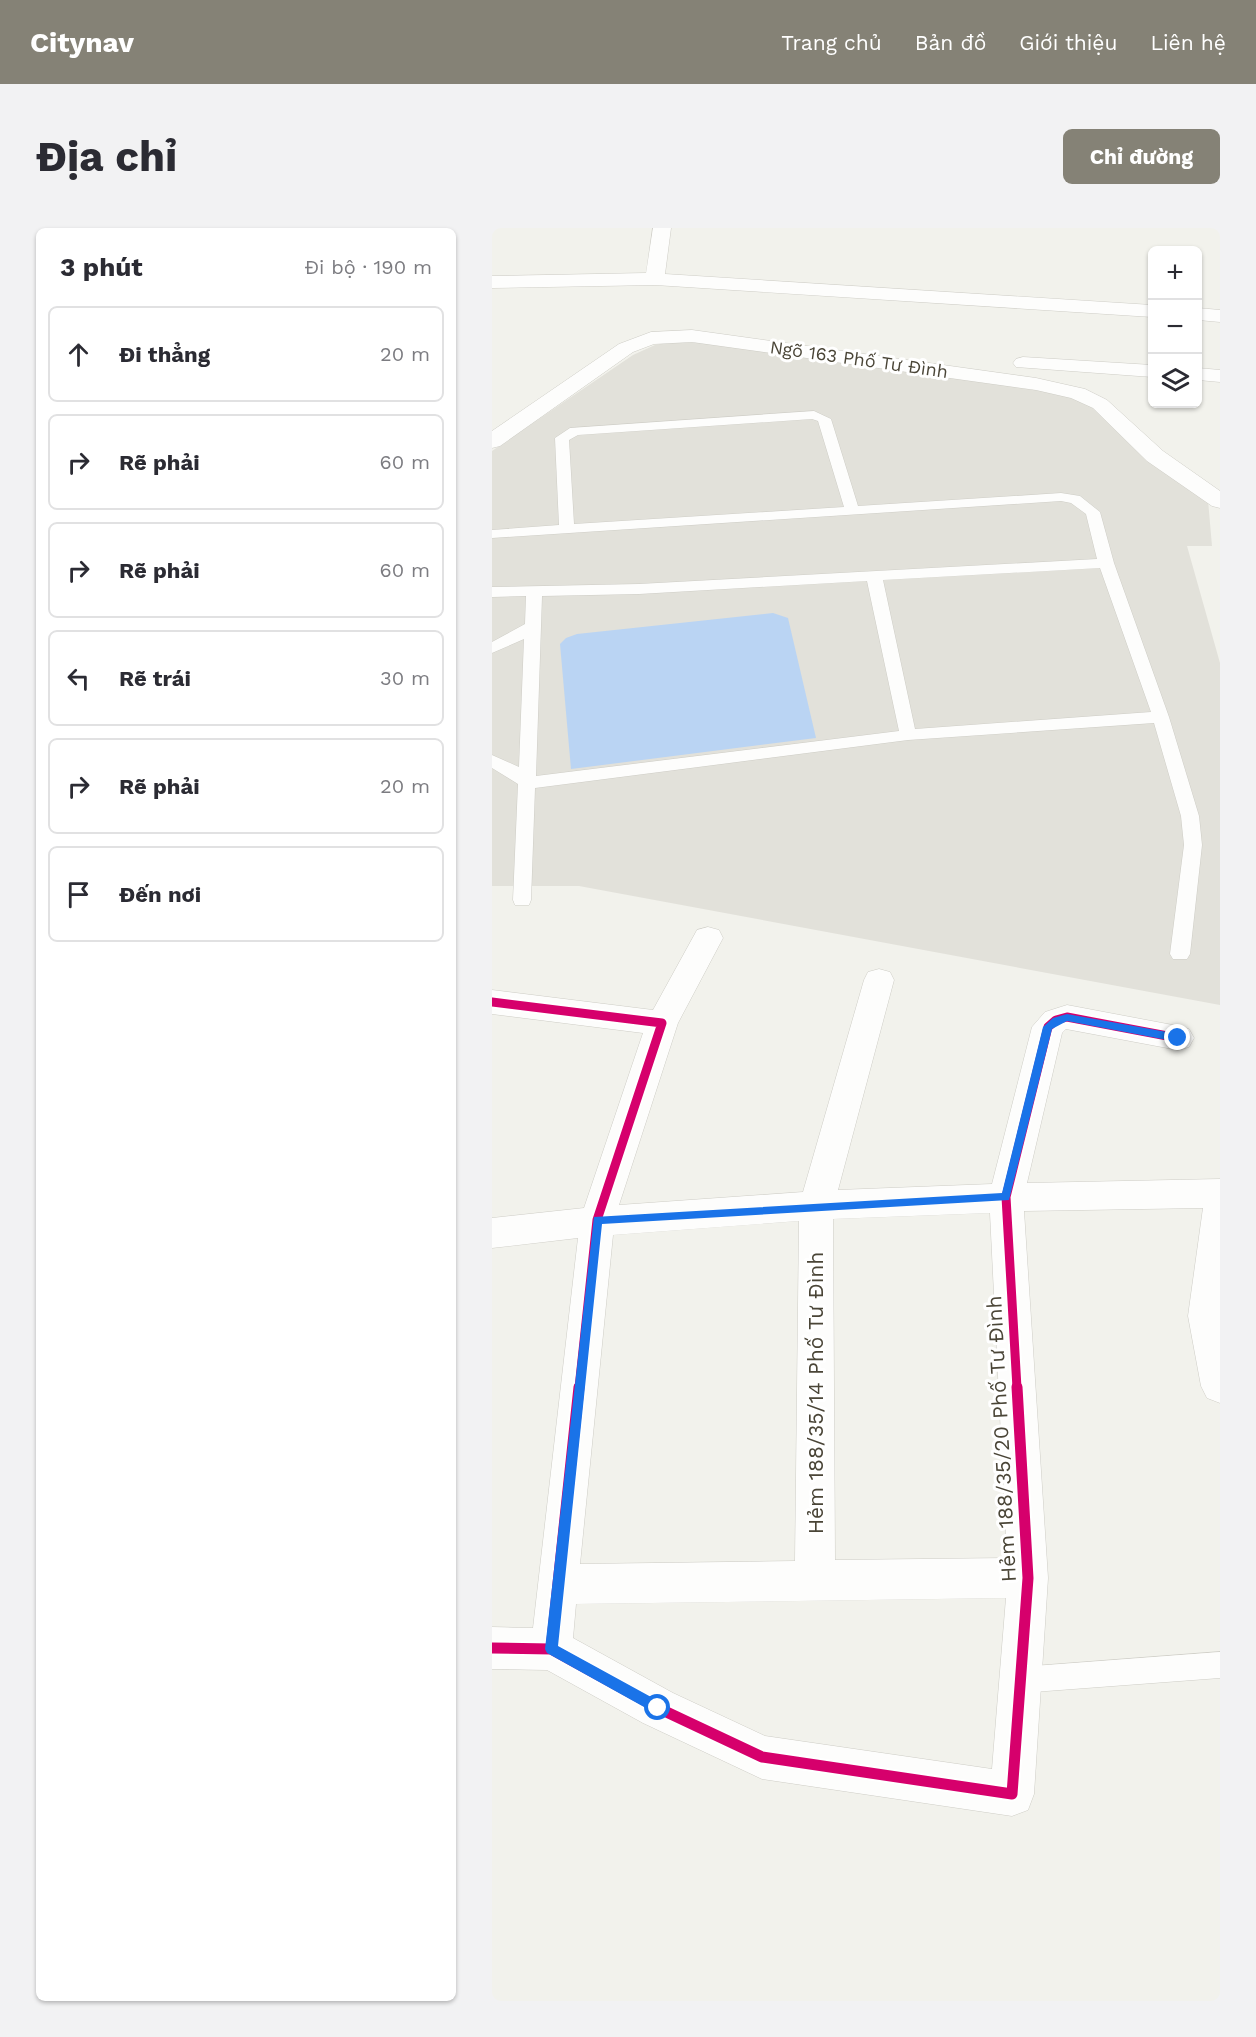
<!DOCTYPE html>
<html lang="vi">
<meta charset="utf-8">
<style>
body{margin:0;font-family:"Work Sans",sans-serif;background:#f2f2f3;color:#2b2b33}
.controls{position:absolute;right:18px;top:18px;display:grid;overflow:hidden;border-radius:9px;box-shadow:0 2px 4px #0004}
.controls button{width:54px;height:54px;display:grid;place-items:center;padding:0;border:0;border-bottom:2px solid #e1e1e2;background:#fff;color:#2b2b33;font:30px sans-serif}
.stop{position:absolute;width:18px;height:18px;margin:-14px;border:4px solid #1a73e8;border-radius:50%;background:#fff}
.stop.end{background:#1a73e8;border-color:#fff;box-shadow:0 2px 6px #0008}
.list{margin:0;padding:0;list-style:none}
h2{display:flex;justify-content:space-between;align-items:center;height:78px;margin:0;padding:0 24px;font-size:26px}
h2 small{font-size:20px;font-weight:400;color:#7c7c81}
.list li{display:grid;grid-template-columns:39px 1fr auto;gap:18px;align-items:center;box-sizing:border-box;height:96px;margin:0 12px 12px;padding:0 12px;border:2px solid #e1e1e2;border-radius:9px}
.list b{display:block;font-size:22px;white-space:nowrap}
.list em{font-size:20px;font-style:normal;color:#7c7c81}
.icon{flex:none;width:33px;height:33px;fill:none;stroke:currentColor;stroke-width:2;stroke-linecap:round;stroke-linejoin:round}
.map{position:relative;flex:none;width:728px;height:1773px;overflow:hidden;border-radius:9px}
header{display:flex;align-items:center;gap:36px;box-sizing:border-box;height:84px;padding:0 30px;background:#858276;color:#fff}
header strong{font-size:28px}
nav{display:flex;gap:33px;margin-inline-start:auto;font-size:21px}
.intro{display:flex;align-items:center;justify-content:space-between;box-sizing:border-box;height:144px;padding:0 36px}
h1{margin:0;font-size:42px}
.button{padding:15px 27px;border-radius:9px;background:#858276;color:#fff;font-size:21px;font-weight:700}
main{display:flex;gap:36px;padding:0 36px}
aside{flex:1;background:#fff;border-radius:9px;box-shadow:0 2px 4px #0004}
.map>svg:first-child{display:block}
.industrial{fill:#e2e1da}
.water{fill:#bad4f3}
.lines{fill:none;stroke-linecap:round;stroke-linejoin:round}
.service-casing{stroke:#cecdc6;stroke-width:1}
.minor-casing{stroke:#cecdc6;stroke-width:1}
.service{fill:#fdfdfc;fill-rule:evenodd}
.minor{fill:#fdfdfc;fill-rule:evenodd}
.cycleway-far1-casing{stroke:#fff;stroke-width:13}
.cycleway-casing{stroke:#fff;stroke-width:15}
.cycleway-far1{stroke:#d6006c;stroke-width:9}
.cycleway{stroke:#d6006c;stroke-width:11}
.route{fill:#1a73e8}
.labels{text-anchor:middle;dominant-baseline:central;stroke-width:6;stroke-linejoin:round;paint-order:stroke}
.far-street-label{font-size:18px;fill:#4a4537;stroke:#fff}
.street-label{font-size:21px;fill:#4a4537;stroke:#fff}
</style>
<header>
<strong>Citynav</strong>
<nav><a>Trang chủ</a><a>Bản đồ</a><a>Giới thiệu</a><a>Liên hệ</a></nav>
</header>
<div class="intro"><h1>Địa chỉ</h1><a class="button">Chỉ đường</a></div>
<main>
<aside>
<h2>3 phút<small>Đi bộ · 190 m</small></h2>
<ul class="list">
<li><svg class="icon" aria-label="ahead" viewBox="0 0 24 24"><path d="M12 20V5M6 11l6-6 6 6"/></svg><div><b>Đi thẳng</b></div><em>20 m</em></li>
<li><svg class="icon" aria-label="right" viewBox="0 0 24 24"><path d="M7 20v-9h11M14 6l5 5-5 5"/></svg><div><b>Rẽ phải</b></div><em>60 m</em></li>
<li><svg class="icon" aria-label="right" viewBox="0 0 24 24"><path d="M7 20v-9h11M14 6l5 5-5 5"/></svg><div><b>Rẽ phải</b></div><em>60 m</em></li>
<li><svg class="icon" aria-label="left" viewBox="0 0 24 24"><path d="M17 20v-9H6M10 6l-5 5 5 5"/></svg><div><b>Rẽ trái</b></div><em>30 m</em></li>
<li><svg class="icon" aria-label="right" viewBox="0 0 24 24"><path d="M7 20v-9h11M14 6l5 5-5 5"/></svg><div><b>Rẽ phải</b></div><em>20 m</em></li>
<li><svg class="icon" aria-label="arrive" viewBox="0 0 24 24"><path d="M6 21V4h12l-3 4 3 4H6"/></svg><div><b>Đến nơi</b></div></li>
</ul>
</aside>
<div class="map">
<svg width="728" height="1773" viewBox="0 0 728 1773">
<rect width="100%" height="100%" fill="#f2f2ec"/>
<!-- industrial -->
<path class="industrial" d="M179 114 212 115 564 165 593 172 716 272 720 318H695L728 435V777L87 658H0V223L141 127 163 117Z"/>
<!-- water -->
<path class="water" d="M281 385 296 390 324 510 79 541 68 416 74 410 85 406Z"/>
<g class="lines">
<!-- service casing -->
<g class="service-casing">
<path id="service" d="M322 183 339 191 366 278 569 265 588 268 608 284 622 335 677 489 707 588 710 617 698 726 695 731H681L678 726 692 617 689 588 662 495 416 512 43 560 39 672 37 677H23L21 672 26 556 0 540V527L27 539 32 411 0 425V414L33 396 34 368 0 369V359L147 356 605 331 594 286 579 275 569 273 0 310V302L67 297 63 210 78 200ZM320 191 326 193 352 279 82 296 77 212 86 207ZM608 340 659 484 423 501 391 352ZM375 353 407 503 44 548 50 368 147 366Z
M728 1424V1450L528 1465 518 1462 515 1452 518 1442 528 1439Z"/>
</g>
<!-- minor casing -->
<g class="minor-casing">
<path id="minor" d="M161 0H179L173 46 660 77V89L163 57 0 60V48L154 45Z
M706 80 728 82V94L706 92Z
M200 102 544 150 593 161 615 172 671 223 728 263V280L720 278 655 233 601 180 579 170 544 162 200 114 162 116 141 124 8 218 0 220V203L127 116 159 104Z
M531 129 660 137V149L524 139 521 135 524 131Z
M706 140 728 142V154L706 152Z
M216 699 227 702 231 710 186 795 127 977 311 964 372 752 376 744 387 741 398 744 402 752 346 962 500 956 540 799 553 784 575 777 686 798 697 801 702 810 697 819 686 822 574 801 570 805 535 955 728 951V1175L715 1170 709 1158 696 1088 711 980 532 983 556 1350 542 1566 536 1582 520 1588 270 1551 151 1495 55 1442 0 1441V1399L41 1400 86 1010 0 1020V990L92 980 151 805 0 786V762L161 782 205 702ZM498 985 515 1330 343 1332 341 991ZM307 993 303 1333 88 1336 121 1007ZM514 1370 500 1541 273 1508 181 1465 81 1410 84 1376Z"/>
</g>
<!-- service -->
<use href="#service" class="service"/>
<!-- minor -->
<use href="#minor" class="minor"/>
<!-- cycleway-far1 casing -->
<g class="cycleway-far1-casing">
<path id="cycleway-far1" d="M0 774 170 795 105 992 87 1160
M525 1160 514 969 556 799 564 792 575 789 686 810"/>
</g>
<!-- cycleway casing -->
<g class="cycleway-casing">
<path id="cycleway" d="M0 1420 59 1421 166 1480 270 1529 520 1566 536 1350 525 1159
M59 1421 87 1159"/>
</g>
<!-- cycleway-far1 -->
<use href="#cycleway-far1" class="cycleway-far1"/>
<!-- cycleway -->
<use href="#cycleway" class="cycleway"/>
</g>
<!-- route -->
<path class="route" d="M575 786 686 806 690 810 686 814 575 793 560 801 517 972 110 996 66 1418 170 1475V1484H161L55 1425 53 1421 102 989 510 965 551 799 561 790Z"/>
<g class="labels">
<!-- far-street labels -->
<g class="far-street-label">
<text transform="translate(367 131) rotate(8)">Ngõ 163 Phố Tư Đình</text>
</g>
<!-- street labels -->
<g class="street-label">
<text transform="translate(323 1165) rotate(-90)">Hẻm 188/35/14 Phố Tư Đình</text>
<text transform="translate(509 1211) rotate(-93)">Hẻm 188/35/20 Phố Tư Đình</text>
</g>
</g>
</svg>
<div class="controls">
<button>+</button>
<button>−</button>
<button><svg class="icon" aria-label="layers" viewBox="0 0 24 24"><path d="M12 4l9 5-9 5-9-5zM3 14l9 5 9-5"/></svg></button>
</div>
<div class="stop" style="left:166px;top:1480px"></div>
<div class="stop end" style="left:686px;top:810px"></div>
</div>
</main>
